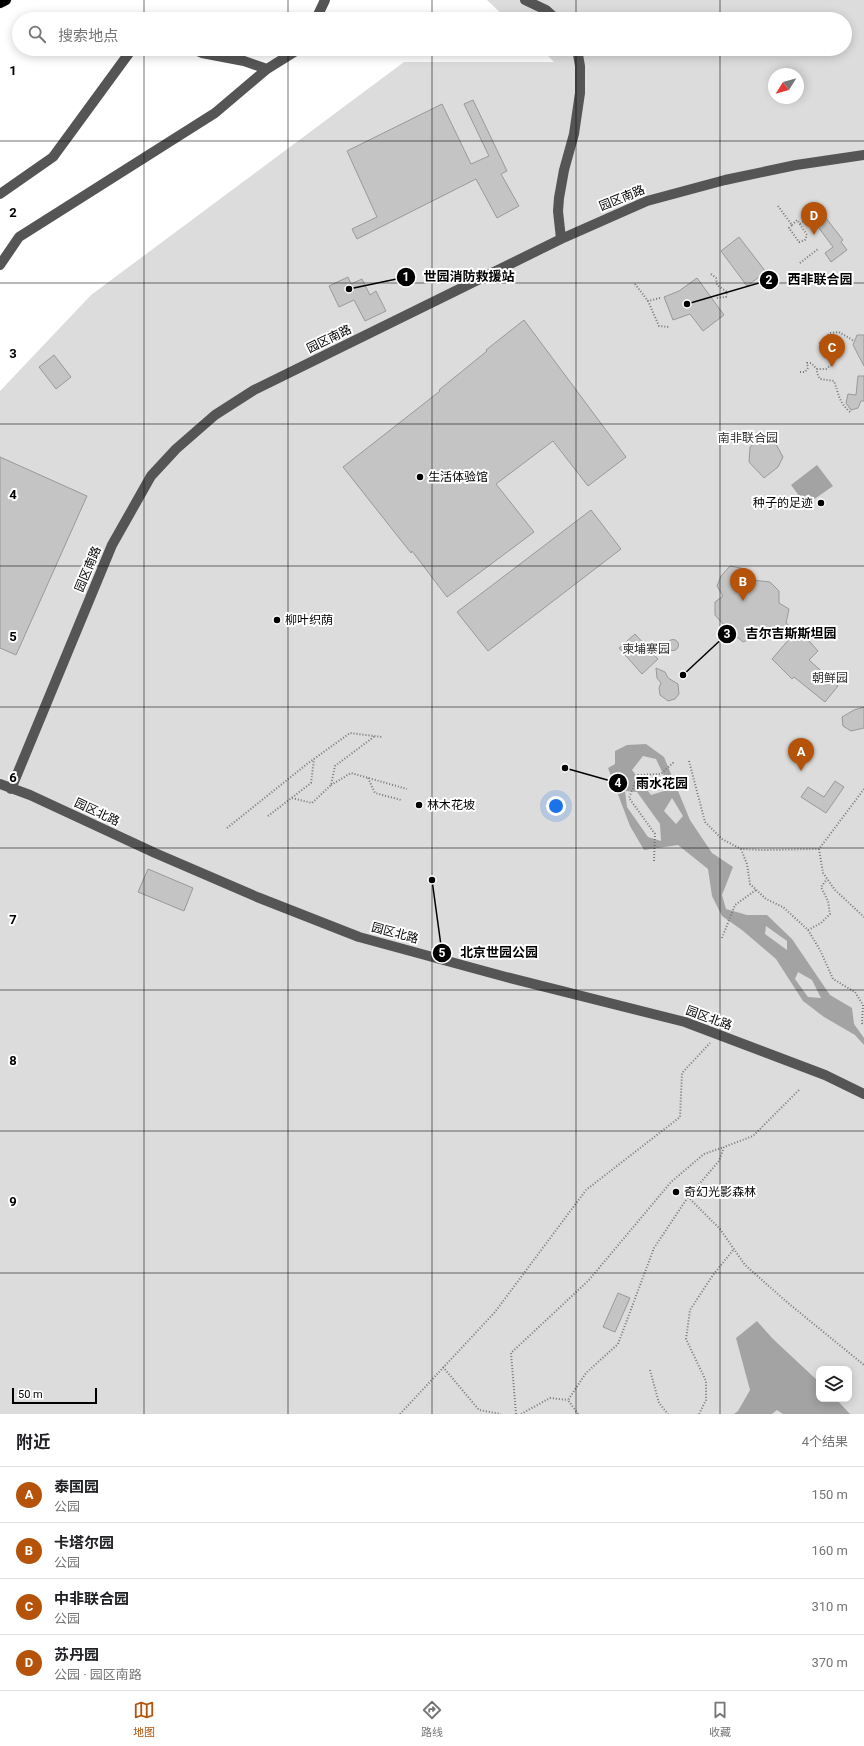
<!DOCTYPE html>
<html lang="zh">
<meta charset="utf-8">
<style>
body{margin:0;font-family:Roboto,"Noto Sans SC",sans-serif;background:#f2f2f2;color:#202124}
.controls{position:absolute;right:12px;bottom:12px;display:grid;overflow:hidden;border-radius:8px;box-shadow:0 2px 10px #0003}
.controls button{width:36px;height:36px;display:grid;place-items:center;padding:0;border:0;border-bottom:1px solid #e0e0e0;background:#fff;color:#202124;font:20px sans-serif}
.compass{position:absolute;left:768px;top:68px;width:36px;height:36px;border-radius:50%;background:#fff;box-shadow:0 2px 10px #0003;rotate:233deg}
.scale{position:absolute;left:12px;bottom:10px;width:85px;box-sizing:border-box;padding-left:4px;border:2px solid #000;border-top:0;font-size:11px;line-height:14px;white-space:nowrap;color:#000;-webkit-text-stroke:3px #fff;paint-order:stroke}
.you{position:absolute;left:556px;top:806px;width:14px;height:14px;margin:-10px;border:3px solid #fff;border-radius:50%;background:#1a73e8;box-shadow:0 0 0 6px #1a73e833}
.badge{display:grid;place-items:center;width:26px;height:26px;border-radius:50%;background:#b45309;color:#fff;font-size:13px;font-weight:700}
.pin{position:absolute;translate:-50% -33px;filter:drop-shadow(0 1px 2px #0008)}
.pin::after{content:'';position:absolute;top:21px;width:14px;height:12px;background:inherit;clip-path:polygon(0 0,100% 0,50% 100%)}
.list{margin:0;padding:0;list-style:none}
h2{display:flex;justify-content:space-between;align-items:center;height:52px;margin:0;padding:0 16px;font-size:17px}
h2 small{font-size:13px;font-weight:400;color:#757577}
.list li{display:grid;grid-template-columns:26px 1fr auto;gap:12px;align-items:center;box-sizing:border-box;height:56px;padding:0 16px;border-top:1px solid #e0e0e0}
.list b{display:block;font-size:15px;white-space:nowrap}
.list p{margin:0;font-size:13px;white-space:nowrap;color:#757577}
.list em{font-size:13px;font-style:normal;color:#757577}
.icon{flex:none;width:22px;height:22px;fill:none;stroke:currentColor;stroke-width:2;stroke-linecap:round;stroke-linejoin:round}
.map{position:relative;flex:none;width:864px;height:1414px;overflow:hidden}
.search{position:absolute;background:#fff;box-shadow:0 2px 10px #0003;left:12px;right:12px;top:12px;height:44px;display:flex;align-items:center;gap:10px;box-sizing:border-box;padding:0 14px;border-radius:22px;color:#757577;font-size:15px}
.sheet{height:276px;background:#fff}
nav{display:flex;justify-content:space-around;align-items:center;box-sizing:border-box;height:56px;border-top:1px solid #e0e0e0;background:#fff;font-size:11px;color:#757577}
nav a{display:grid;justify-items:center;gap:2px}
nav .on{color:#b45309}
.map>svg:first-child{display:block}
.green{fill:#dcdcdc;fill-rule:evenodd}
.water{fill:#a3a3a3;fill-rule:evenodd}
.building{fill:#c4c4c4;stroke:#999}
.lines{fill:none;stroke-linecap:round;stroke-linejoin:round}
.major-casing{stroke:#dbdbdb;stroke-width:11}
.path{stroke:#777;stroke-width:2;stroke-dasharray:1 2;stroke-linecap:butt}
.minor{stroke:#555;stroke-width:10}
.major{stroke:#000;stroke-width:10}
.grid{fill:none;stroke:#000;stroke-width:1;stroke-opacity:0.55}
.poi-dot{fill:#000;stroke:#fff;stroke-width:1.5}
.labels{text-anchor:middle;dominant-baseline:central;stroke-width:4;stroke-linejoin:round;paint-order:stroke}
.street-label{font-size:12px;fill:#000;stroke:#fff}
.park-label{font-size:12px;fill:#333;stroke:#fff}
.poi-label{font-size:12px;fill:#000;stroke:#fff;text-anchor:start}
.grid-label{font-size:13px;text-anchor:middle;font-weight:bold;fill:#000;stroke:#fff;stroke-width:4;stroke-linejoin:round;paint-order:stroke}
.leader{fill:none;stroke:#000;stroke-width:1.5}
.callout-dot{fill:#000;stroke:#fff;stroke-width:1.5}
.mark-label{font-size:12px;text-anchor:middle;font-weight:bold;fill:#fff}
.callout-label{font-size:13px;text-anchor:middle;font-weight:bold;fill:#000;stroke:#fff;stroke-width:4;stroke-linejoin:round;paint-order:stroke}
</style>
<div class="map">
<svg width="864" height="1414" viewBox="0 0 864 1414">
<rect width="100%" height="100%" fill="#fff"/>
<!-- green -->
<path class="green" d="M487 0H864V1414H0V391L91 295 404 62H554L541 49H845V19H507ZM774 74H798V98H774ZM819 1369H849V1399H819Z"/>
<!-- water -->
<path class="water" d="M817 465 833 486 806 505 791 485Z
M646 744 664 757 690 820 712 853 733 867 722 895 726 909 747 915H767L792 939 830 995 852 1008 854 1024 864 1038V1045L855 1035 824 1017 803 1001 776 959 742 930 722 916 712 896 708 869 678 845 644 850 630 826 608 768 615 764V751L627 745ZM643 756 656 759 666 780 664 791 651 795 632 770ZM625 791 637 792 660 824 661 841 648 837 627 807ZM672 798 683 816 676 824 664 811ZM766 926 787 941V950L765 934ZM798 972 812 980 821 998 808 997 795 979Z
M757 1321 773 1339 819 1382V1399H836L850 1414H783L777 1410 772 1414H734L738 1411 750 1390 736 1338Z"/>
<!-- building -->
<path class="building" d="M473 100 507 171 501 174 519 206 497 218 476 179 357 239 352 229 377 217 347 151 442 104 471 164 489 156 464 104Z
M822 213 843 240 841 242 847 250 831 262 825 253 833 247 813 220Z
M739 237 766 272 747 286 721 251Z
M348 277 351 284 362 279 370 295 376 291 386 311 365 321 354 300 339 307 329 286Z
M697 278 724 315 703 331 690 314 673 320 664 297 679 291Z
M524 320 626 457 588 486 553 441 496 484 534 532 447 597 412 551 411 553 343 467 440 391 439 390 487 351 486 350Z
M857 335H864V366L853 345Z
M54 355 71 377 56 389 39 367Z
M858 376H864V401H861L858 408 851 410 846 403 848 394 856 395Z
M760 439H769L777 446 783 457 778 467 764 478 749 462 750 447Z
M0 457 87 496 16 655 0 648Z
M591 510 621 549 488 651 457 612Z
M730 566 746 569 752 580 770 582 779 591V603L789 609 786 623 810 642 818 651 809 660 838 686 825 702 794 677 792 679 772 659 791 637 762 634 743 642 735 635 731 624H723L715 615V602L723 596 717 586 721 576Z
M635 634 658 659 642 674 619 648Z
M667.5 645a5.5 5.5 0 1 1 11 0a5.5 5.5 0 1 1-11 0Z
M656 668 665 672 668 678 678 684 679 694 675 699 668 701 660 695 659 688 661 683 657 678Z
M864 707V728L851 731 843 726 842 717 854 710Z
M835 781 844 787 826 813 801 797 808 787 824 797Z
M148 869 193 888 184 911 138 892Z
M618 1293 630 1298 615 1332 603 1327Z"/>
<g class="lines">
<!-- major casing -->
<g class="major-casing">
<path id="major" d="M0 3 6 0"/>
</g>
<!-- path -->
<path class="path" d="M778 206 792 225 789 228 799 242 805 240 807 235 797 220 792 225
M800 224 804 221 807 222
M800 263 818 249
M711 274 716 278 717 285 727 292 726 297 716 298
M635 284 648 301
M660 298 648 301 659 326 669 327
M800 372H805L808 368 807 363H811L817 369
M850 412C838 401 839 394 834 381L820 379 817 373V369H826L831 365 830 357 824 355 820 343 830 333 839 332 854 341
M689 761 705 822 722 839 741 849 762 850 819 849
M368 778 375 793 401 800
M331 785 351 773 407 789
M864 789 819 849 823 873 835 890 864 917
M292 798 312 803 331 785 335 766 375 736
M268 816 311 783 314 759
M227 828 307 764 350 733 382 737
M741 849 747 864 750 884 766 899 783 907 808 930 820 950 833 979 855 992 863 1005 862 1023 864 1025
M654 861 655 834 629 798 638 775 661 774 674 762
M808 930 821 923 830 914 828 901 821 887 827 879
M722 938 735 905 756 890
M688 1197 720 1229 745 1265 788 1303 864 1365
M443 1367 479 1410 501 1414
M650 1370 659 1403 668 1414
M400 1414 495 1312 586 1190 680 1117 682 1073 710 1043
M516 1414 511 1353 589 1280 671 1182 704 1154 724 1147
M521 1414 550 1398 568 1400
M578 1414 568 1400 586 1373 618 1344 654 1248 688 1197 719 1161 724 1147 753 1136 800 1089
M699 1414 706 1400V1381L686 1339 690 1310 713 1275 734 1249"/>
<!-- minor -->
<path class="minor" d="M525 0 546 10 556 19
M316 19 325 0
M193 49 202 53 244 61 267 69
M0 194 53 157 132 49
M561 239 558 211 559 198 564 170 574 134 580 93V66L577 49
M0 265 19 237 215 113 267 69 299 49
M0 784 30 795 155 853 257 897 359 937 506 977 685 1022 825 1075 864 1094
M11 789 112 545 151 476 176 449 215 415 254 390 561 239 647 201 725 180 796 165 864 155"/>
<!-- major -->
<use href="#major" class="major"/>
</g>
<!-- grid -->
<path class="grid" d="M144 0V19M288 0V19M432 0V19M576 0V19M720 0V19M144 49V1414M288 49V1414M432 49V1414M576 49V1414M720 49V1414M0 141H864M0 283H864M0 424H864M0 566H864M0 707H864M0 848H864M0 990H864M0 1131H864M0 1273H864"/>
<!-- markers -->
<g class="poi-dot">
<circle cx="420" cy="477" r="4"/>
<circle cx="821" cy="503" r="4"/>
<circle cx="277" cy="620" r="4"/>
<circle cx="419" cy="805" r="4"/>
<circle cx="676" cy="1192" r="4"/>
</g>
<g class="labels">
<!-- street labels -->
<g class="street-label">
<text transform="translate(622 198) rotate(-22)">园区南路</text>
<text transform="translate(329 339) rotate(-26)">园区南路</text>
<text transform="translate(88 569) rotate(-67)">园区南路</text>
<text transform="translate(97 812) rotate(25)">园区北路</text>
<text transform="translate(395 933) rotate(15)">园区北路</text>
<text transform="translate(709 1018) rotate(20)">园区北路</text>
</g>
<!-- park labels -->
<g class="park-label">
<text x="748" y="438">南非联合园</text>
<text x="646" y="649">柬埔寨园</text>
<text x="830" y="678">朝鲜园</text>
</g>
<!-- poi labels -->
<g class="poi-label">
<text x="428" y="477">生活体验馆</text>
<text x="813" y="503" text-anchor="end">种子的足迹</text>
<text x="285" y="620">柳叶织荫</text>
<text x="427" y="805">林木花坡</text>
<text x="684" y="1192">奇幻光影森林</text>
</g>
</g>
<g class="grid-label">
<text x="13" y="75">1</text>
<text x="13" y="217">2</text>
<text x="13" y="358">3</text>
<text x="13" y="499">4</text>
<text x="13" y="641">5</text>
<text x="13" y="782">6</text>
<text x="13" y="924">7</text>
<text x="13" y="1065">8</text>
<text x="13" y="1206">9</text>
</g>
<!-- callouts -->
<path class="leader" d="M349 289L406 277M687 304L769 280M683 675L727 634M565 768L618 783M432 880L442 953"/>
<g class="callout-dot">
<circle cx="349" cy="289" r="4"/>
<circle cx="687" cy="304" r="4"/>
<circle cx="683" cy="675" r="4"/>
<circle cx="565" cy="768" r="4"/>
<circle cx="432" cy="880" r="4"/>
<circle cx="406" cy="277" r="10"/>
<circle cx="769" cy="280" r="10"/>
<circle cx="727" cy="634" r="10"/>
<circle cx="618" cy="783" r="10"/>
<circle cx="442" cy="953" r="10"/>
</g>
<g class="mark-label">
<text x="406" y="281">1</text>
<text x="769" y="284">2</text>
<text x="727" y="638">3</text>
<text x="618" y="787">4</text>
<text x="442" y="957">5</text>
</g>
<g class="callout-label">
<text x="469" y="281">世园消防救援站</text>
<text x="820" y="284">西非联合园</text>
<text x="791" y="638">吉尔吉斯斯坦园</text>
<text x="662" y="788">雨水花园</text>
<text x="499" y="957">北京世园公园</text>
</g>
</svg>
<div class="controls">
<button><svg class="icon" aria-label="layers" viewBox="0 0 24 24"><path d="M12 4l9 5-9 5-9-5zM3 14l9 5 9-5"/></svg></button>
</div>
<svg class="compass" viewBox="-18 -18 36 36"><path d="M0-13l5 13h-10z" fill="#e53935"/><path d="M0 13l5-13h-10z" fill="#757577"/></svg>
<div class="scale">50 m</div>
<div class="you"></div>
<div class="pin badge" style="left:801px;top:771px">A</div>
<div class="pin badge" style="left:743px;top:601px">B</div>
<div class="pin badge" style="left:832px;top:367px">C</div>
<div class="pin badge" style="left:814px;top:235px">D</div>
<div class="search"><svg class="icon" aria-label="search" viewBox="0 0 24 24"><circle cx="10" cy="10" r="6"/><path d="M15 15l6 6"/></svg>搜索地点</div>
</div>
<section class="sheet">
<h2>附近<small>4个结果</small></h2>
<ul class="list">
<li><span class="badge">A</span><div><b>泰国园</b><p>公园</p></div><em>150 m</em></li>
<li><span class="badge">B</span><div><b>卡塔尔园</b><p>公园</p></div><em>160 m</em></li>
<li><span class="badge">C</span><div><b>中非联合园</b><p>公园</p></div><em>310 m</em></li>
<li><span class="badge">D</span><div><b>苏丹园</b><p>公园 · 园区南路</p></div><em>370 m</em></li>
</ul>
</section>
<nav>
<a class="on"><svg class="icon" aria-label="map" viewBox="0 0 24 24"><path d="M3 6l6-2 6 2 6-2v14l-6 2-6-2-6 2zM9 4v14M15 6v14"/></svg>地图</a>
<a><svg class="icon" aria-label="directions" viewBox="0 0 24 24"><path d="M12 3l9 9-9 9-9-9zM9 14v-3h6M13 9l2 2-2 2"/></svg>路线</a>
<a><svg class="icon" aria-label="saved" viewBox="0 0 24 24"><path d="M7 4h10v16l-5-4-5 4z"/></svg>收藏</a>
</nav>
